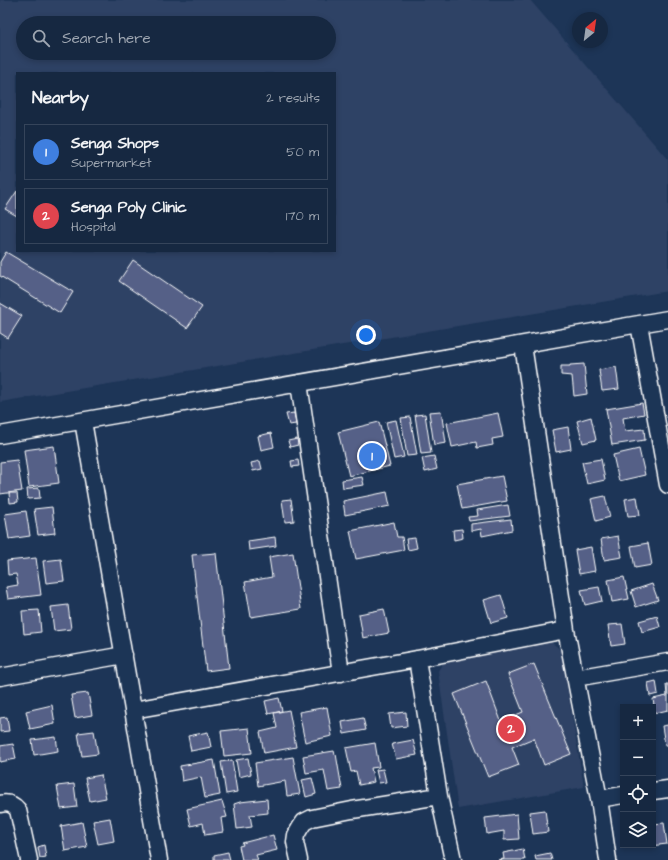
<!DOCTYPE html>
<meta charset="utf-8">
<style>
body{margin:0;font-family:"Architects Daughter",sans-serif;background:#23344c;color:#f1f3f6}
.controls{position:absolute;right:12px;bottom:12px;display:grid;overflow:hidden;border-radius:0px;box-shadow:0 2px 6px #0003}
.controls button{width:36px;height:36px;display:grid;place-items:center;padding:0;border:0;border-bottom:1px solid #35445a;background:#162841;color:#f1f3f6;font:20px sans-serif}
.compass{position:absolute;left:572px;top:12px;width:36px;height:36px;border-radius:50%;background:#162841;box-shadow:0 2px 6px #0003;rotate:29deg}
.you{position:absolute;left:366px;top:335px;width:14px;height:14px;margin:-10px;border:3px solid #fff;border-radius:50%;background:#1a73e8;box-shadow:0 0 0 6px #1a73e833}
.badge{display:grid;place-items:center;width:26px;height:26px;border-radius:50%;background:#ff9aa2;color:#fff;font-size:13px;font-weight:700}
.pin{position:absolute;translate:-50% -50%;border:2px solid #fff;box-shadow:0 1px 4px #0006}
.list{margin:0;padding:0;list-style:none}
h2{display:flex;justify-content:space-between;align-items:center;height:52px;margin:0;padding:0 16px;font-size:17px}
h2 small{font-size:13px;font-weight:400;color:#9ea6b1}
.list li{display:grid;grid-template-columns:26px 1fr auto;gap:12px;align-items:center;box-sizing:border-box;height:56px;margin:0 8px 8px;padding:0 8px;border:1px solid #35445a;border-radius:0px}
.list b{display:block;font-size:15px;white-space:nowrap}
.list p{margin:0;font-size:13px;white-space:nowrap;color:#9ea6b1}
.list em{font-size:13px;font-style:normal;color:#9ea6b1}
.icon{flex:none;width:22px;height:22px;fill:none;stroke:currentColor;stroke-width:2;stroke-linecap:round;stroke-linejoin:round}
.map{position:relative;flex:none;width:668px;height:860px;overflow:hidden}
.search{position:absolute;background:#162841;box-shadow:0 2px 6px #0003;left:16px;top:16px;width:320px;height:44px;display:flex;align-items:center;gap:10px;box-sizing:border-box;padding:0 14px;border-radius:22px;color:#9ea6b1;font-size:15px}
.panel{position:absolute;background:#162841;box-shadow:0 2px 6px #0003;left:16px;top:72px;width:320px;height:180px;border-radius:0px}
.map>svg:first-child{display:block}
.built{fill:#2e4265;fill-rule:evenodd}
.building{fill:#556087;stroke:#fff}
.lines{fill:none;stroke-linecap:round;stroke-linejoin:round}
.street-casing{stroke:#fff;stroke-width:19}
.street{stroke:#1d3557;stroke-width:16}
</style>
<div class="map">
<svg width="668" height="860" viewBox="0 0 668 860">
<rect width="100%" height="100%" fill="#1d3557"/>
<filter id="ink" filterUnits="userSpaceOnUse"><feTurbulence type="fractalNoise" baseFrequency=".025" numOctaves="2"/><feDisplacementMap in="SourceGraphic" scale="8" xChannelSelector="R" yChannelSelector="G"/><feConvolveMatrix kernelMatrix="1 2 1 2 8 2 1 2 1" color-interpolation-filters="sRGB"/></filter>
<g filter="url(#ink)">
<!-- built -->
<path class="built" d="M0 0H530L668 160V291L0 402ZM23 23H329V53H23ZM17 73H335V251H17Z
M546 638 561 650 584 787 458 809 438 671 448 654Z"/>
<!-- building -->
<path class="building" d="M17 191V216L5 209Z
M6 252 73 292 60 313 0 276V262Z
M133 260 202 307 187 328 119 281Z
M0 303 22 316 8 338 0 333Z
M584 364 587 394 574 396 572 376 561 375V366H570V365Z
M616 367 619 389 602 391 599 370Z
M642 403 644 414 623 418 625 431 644 429 645 440 612 445 606 409Z
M441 411 446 443 434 445 429 412Z
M294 413 296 424 289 425 286 414Z
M498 413 503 437 492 439 493 445 477 448 476 442 452 447 447 423Z
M425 414 431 453 421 454 415 415Z
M410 417 417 455 407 456 401 418Z
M591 417 596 440 583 443 577 421Z
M396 420 404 457 394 459 386 422Z
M379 422 390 466 349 476 338 432Z
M568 427 571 449 556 452 552 430Z
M271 433 274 447 261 450 258 436Z
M297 439 298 445 290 447 288 441Z
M54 446 59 483 29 487 24 450Z
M639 449 645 475 619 481 613 455Z
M434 456 437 469 425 472 422 458Z
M601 459 605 480 587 484 582 462Z
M17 460 22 491 0 494V462Z
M298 460 299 466 292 467 291 461Z
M260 461 262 469 253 471 251 463Z
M502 476 507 501 462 509 457 484Z
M362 477 364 485 343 488 342 480Z
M39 488 40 498 28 499 27 489Z
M387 492 390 506 345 515 343 501Z
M9 493H17L18 502 10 503Z
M605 496 610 517 596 521 591 499Z
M637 497 640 515 628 516 625 499Z
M291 499 294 521 285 522 282 500Z
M508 505 510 516 469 521 468 517 478 516 477 510Z
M52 507 55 533 38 535 34 509Z
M26 511 30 536 9 539 5 514Z
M511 519 512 530 482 536 481 529 471 531V524Z
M394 522 397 537H402L404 550 356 559 350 531Z
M462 529 463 538 454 540 453 530Z
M618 536 622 557 604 560 601 539Z
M275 537 276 546 249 550 248 541Z
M415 538 417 548 408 550 406 539Z
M648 543 652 565 635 568 631 546Z
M591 547 595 571 579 574 575 550Z
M216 553 229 668 206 671 192 555Z
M293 553 301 609 251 617 245 582 272 577 269 557Z
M36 558 41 595 8 599 6 587 18 585 16 574 8 575 7 561Z
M61 559 64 581 46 583 43 561Z
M624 577 629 599 612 602 608 580Z
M652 584 658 600 636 607 631 591Z
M599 587 602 601 585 605 581 590Z
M501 595 508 618 491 623 484 600Z
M68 605 71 629 54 631 51 607Z
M384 609 389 633 363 638 359 614Z
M39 610 41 632 24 634 22 611Z
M657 616 660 627 642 632 639 621Z
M622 624 625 644 611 646 608 625Z
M534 664 571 754 544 765 534 738 512 747 519 765 488 777 454 694 486 681 501 721 523 712 508 674Z
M656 681 658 694 650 696 648 683Z
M666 684H668V710L655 713 653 699 667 696Z
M88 693 92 715 75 718 71 695Z
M279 698 282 711 268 714 265 701Z
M52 705 55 724 30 729 26 711Z
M327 707 332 736 305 742 299 712Z
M289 710 296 747 264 753 260 732 277 728 274 713Z
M406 712 407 726 391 728 389 714Z
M7 717 9 731 0 732V718Z
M363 718 366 730 344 734 342 722Z
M668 725V745H665L662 726Z
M249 728 252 753 224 756 221 731Z
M94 731 98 754 82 756 78 733Z
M208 732 211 747 191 751 188 736Z
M56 737 58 751 34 755 32 740Z
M413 740 417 755 396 759 392 744Z
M375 743 379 767 371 768 374 782 359 785 356 771 351 772 346 748Z
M13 744 16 759 0 762V746Z
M334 751 335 755 336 754 342 789 328 791 324 770 306 773 303 756Z
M293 757 300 794 287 796 285 781 258 786 255 763Z
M248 758 251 774 239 777 236 760Z
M214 760 220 795 205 798 201 777 182 781 180 766Z
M232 760 237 792 226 794 221 762Z
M383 769 386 782 379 783 376 770Z
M101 775 106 798 90 801 85 778Z
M312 778 316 794 306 797 302 780Z
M74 784 77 807 61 809 57 786Z
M267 799 268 813 250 815 252 827 237 829 234 804 240 802Z
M222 801 227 817 221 818 223 832 205 835 203 823 191 826 187 809Z
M545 810 548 832 533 834 530 812Z
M517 814 519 839 504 840V831L487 834 485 818Z
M110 818 114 841 98 844 93 821Z
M82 822 87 847 65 851 61 826Z
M664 823 667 844 650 846 653 845V824Z
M273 835 277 850 256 855 258 860H242L239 846 243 845 242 843Z
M44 845 46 857 40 858 38 847Z
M523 849 525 860H498L504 859 503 853Z
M228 852 230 860H214V855Z
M550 853 552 860H536L535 856Z"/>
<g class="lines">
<!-- street casing -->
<g class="street-casing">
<path id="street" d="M639 324 668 485
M523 345 566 630 599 799 608 860
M299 383 341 673
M83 421 159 860
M0 435 668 319
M417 659 439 796 453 860
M0 677 124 655
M575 678 668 662
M133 710 417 659 566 630
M653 791 668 789
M599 799 623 795
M0 804C8 802 13 804 18 810L29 860
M299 860 295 842 296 835 300 828 304 822 312 818 352 810 439 796"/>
</g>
<!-- street -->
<use href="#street" class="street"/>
</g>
</g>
</svg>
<div class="controls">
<button>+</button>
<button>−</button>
<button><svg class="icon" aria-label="locate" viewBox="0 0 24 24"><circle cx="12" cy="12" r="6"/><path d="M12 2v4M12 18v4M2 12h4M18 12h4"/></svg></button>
<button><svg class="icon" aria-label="layers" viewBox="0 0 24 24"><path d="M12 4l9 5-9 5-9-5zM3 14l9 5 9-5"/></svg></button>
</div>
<svg class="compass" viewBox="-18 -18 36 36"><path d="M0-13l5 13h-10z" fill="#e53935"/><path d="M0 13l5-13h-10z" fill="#9ea6b1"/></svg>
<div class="you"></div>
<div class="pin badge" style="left:372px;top:456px;background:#3f7fe0">1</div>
<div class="pin badge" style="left:511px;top:729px;background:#e0444e">2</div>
<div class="search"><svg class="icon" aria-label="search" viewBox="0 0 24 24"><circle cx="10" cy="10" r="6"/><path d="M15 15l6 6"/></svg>Search here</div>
<section class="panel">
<h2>Nearby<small>2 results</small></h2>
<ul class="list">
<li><span class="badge" style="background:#3f7fe0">1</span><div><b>Senga Shops</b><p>Supermarket</p></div><em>50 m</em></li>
<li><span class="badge" style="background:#e0444e">2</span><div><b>Senga Poly Clinic</b><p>Hospital</p></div><em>170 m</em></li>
</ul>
</section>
</div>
